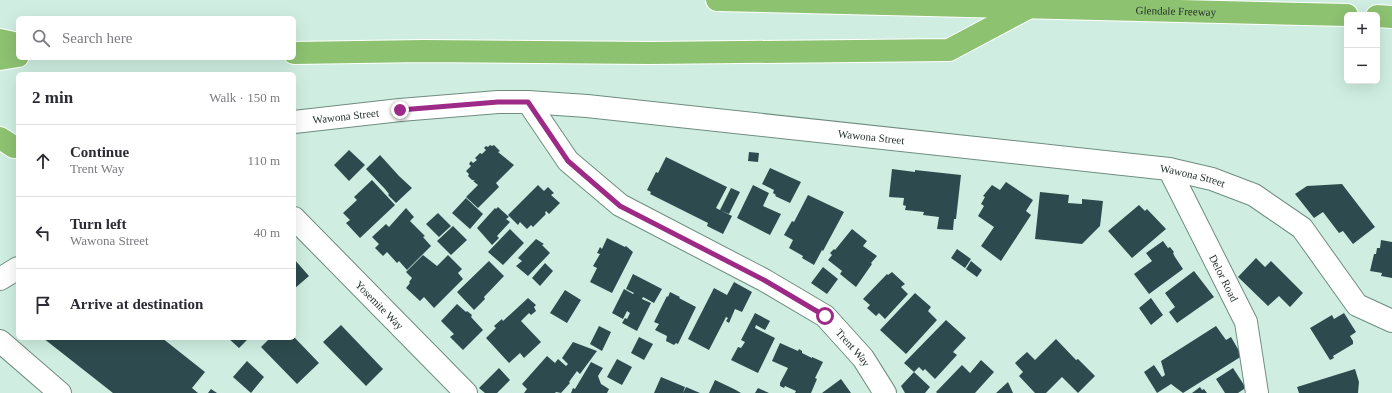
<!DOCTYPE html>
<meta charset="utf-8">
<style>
body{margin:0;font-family:"Times New Roman",serif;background:#f7f7f7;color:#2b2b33}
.controls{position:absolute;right:12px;top:12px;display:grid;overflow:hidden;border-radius:6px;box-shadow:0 4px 16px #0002}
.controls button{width:36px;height:36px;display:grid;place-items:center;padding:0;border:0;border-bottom:1px solid #e1e1e2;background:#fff;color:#2b2b33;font:20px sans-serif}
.stop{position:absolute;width:12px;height:12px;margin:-9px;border:3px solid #9d2a87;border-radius:50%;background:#fff}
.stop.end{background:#9d2a87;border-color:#fff;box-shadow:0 1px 4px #0008}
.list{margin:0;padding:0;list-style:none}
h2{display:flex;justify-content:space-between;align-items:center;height:52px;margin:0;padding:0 16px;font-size:17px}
h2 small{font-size:13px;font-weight:400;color:#7c7c81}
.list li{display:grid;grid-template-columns:26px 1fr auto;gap:12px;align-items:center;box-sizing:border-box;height:72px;padding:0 16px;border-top:1px solid #e1e1e2}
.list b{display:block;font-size:15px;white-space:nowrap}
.list p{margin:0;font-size:13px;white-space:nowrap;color:#7c7c81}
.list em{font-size:13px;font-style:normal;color:#7c7c81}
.icon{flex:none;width:22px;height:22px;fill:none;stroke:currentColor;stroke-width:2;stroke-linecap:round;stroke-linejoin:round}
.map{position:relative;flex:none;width:1392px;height:393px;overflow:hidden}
.search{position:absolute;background:#fff;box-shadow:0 4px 16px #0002;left:16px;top:16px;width:280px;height:44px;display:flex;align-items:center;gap:10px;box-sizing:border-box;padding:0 14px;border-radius:6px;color:#7c7c81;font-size:15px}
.panel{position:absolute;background:#fff;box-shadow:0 4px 16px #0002;left:16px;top:72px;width:280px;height:268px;border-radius:6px}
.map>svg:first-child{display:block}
.building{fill:#2d4b4e}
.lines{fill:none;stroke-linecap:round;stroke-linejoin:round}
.minor-casing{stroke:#6f8c80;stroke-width:24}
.highway-casing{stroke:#fff;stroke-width:24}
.minor{stroke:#fff;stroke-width:22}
.highway{stroke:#8dc271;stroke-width:22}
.route{stroke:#9d2a87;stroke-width:5}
.labels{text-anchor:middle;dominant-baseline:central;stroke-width:4;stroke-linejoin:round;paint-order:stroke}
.street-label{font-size:11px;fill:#25312c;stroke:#dcfbef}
</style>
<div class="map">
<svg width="1392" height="393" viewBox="0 0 1392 393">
<rect width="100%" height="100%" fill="#cfeee1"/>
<!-- building -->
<path class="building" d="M490 145 492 146 494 145 500 151 498 152 514 165 496 183 499 187 478 208 466 197 478 185 473 181 475 180H472L468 176 469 174 466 171 471 166 469 164 471 161 473 163 477 160 475 158 480 153 482 154 486 150 484 148 486 146 488 147Z
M349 150 365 165 349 181 334 165Z
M749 152 759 153 758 162 748 161Z
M380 155 399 176 412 188 396 203 388 195 389 194 385 189 366 169Z
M666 157 727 187 716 208 732 216 723 234 707 226 708 223 650 194 651 192 647 190 656 172 658 173Z
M770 168 801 182 790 203 775 196 776 195 773 193 774 190 762 184Z
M892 169 915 172V170L961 175 956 219H954L953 230 937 229 939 217 923 215 924 212 905 210 906 206 903 205 904 198 889 197Z
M372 180 395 205 360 238 346 223 350 220 343 213 357 200 354 197Z
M1006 182 1033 200 1026 211 1031 215 1001 261 981 246 994 227 978 216 984 206 981 204 985 197 983 196 992 185 1000 190Z
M1342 184 1375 227 1353 244 1343 231 1339 233 1323 212 1314 218 1295 194 1307 186Z
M538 185 544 191 548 187 554 193 551 195 560 203 549 214 546 211 545 213 546 214 533 227 531 225 527 229 520 222 518 225 508 215Z
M753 185 769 193 763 206 781 214 770 235 737 218Z
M731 188 740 192 729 214 720 210Z
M1040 192 1069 195 1068 203 1082 204V199L1103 201 1100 226 1082 244 1035 239Z
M808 195 844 212 823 251 822 250 814 265 802 258 803 256 789 248 793 240 784 235 792 221 794 222Z
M466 198 483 214 470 229 452 213Z
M1139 205 1145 211 1147 209 1166 229 1132 258 1108 231Z
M498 207 509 217 506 219 510 222 497 236 499 238 492 245 477 228 495 208 496 209Z
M406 208 414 217 410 221 425 236 423 237 431 246 407 270 399 261 397 263 387 252 383 256 375 248 379 244 372 237 386 224 389 227Z
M438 213 451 226 439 237 426 224Z
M453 226 467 240 451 255 437 241Z
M510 229 524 243 503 265 488 252Z
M852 229 867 241 863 246 877 256 871 263 872 264 856 287 840 274 842 271 828 260 832 255 830 253 834 249 835 250Z
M607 238 625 247 626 246 633 252 612 293 590 282 597 268 593 266 600 254 597 253 600 247 602 249Z
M536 239 544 244 542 245 550 253 528 276 516 266 522 261 518 258Z
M1381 240 1392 242V278L1381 276 1382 273 1370 271 1374 254H1376L1377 248H1380Z
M1163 241 1168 248 1170 247 1174 252 1173 253 1175 257 1183 269 1149 294 1134 274 1152 261 1146 253Z
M957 249 971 259 965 268 951 258Z
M423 255 437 266 448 255 462 269 458 273 463 279 434 308 424 297 420 301 406 288 410 283 409 282 412 278 406 272Z
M1256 258 1265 267 1271 261 1303 293 1290 307 1279 296 1268 306 1238 277Z
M294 259 309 276 294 289Z
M489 261 504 276 484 297 485 299 474 310 457 292Z
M971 261 982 270 977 277 966 269Z
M545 263 553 271 540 286 532 278Z
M823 267 838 279 827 294 811 283Z
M1194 271 1214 297 1177 323 1169 312 1175 307 1165 293Z
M892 272 905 284 901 287 908 294 885 319 879 313 876 316 867 308 870 305 863 299 887 274 888 275Z
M633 274 662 289 654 303 643 297 642 299 651 303 637 331 622 323 625 318 627 319 630 313 627 311 623 319 612 313 624 289 633 294 634 293 626 289Z
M734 282 752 292 742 312 735 309 729 323 726 321 728 318 726 317 709 350 688 339 714 288 727 295Z
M565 290 581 300 567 323 550 313Z
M670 292 680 297 679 298 696 307 678 344 676 343 674 345 666 341 667 336 655 330 659 324 654 322 667 296 668 297Z
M915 293 931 307 928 311 937 320 906 354 880 330Z
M528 298 536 305 534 307 536 311 531 315 529 313 521 321 541 342 524 358 520 353 509 363 486 338 496 328 494 326 502 319 503 321Z
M1151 298 1163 315 1151 325 1139 308Z
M457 304 466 312 467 311 472 315 471 317 483 330 463 350 450 337 454 334 441 321Z
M755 313 770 321 765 330 756 325 755 328 775 338 758 373 731 360 738 347 741 348 745 342 741 340Z
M1344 313 1356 332 1350 336 1353 341V344L1333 356 1334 358 1330 360 1310 328 1332 315 1334 319Z
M946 320 966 338 953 352 957 355 935 379 925 369 923 371 919 367 914 372 930 387 925 393H905L901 386 914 372 904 363Z
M341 325 383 369 366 386 323 342Z
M599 326 611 332 602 351 590 344Z
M1216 326 1226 340 1231 337 1242 356 1183 393 1171 384 1157 393 1144 372 1154 365 1162 377 1165 375 1161 361Z
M639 337 653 344 644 360 631 353Z
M43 338H162L205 372 192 388 198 393H113Z
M228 338H249L239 348Z
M270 338H295L319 363 297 384 261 347Z
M1056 339 1076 360 1078 359 1095 376 1078 393 1062 377 1046 393H1035L1019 376 1023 372 1015 363 1027 352 1035 360Z
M573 342 597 351 580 374 577 371 569 382 570 383 561 393 556 392 555 393H524L527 389 522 384 547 356 555 363 558 359 566 366 568 364 562 358Z
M780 343 798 351 799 349 802 351V353L812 358V357L823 362 815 378 817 379 811 393H795L796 391 785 386 784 388 780 386V383L788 368 772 361Z
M617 359 632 367 622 385 607 377Z
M981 360 994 372 975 393H937L936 392 962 365 970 373Z
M247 361 264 377 251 393 233 377Z
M591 362 603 368 598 376 601 384 609 389 607 393H571L573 388 575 389Z
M499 368 510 380 497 393H485L479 388Z
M1233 368 1244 385V389L1238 393H1225L1216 379Z
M1355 369 1359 382 1358 393H1299L1297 387Z
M661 377 685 387 683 393H654Z
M841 379 851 393H822Z
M715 380 734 389 741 393H709Z
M1008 382 1013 393H996Z
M686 387 700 393H683Z
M1200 387 1202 390 1204 389 1207 393H1192Z
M758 388 769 393H755Z
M211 389 217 393H208Z"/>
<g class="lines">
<!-- minor casing -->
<g class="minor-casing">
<g id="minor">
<path id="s1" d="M528 102 568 161 620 205 764 280 825 316 863 358 885 393"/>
<path id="s2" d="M294 122 400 110 498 102H528L587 106 1169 169 1212 179 1254 195 1302 228 1357 305 1392 321"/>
<path id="s3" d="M1169 169 1246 322 1257 393"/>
<path id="s4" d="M294 218 466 393"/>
<path d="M0 279 18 268"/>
<path d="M0 341 60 393"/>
</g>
</g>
<!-- highway casing -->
<g class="highway-casing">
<g id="highway">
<path id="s5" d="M717 0 1347 15"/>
<path d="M1377 16 1392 17"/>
<path d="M0 40 18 44"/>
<path d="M294 53 424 51 650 53 949 50 1028 8"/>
<path d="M0 59 18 56"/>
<path d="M0 138 14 147"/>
</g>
</g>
<!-- minor -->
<use href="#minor" class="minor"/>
<!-- highway -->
<use href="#highway" class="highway"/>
</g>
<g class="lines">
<!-- route -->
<path class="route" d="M400 110 498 102H528L568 161 620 206 764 280 825 316"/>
</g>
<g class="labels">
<!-- street labels -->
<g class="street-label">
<text stroke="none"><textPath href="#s5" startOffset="459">Glendale Freeway</textPath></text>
<text stroke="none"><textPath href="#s2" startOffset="52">Wawona Street</textPath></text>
<text stroke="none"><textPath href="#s2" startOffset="580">Wawona Street</textPath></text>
<text stroke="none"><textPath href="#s2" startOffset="904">Wawona Street</textPath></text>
<text stroke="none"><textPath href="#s3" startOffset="122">Delor Road</textPath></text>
<text stroke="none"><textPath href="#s4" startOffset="122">Yosemite Way</textPath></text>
<text stroke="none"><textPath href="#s1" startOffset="415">Trent Way</textPath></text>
</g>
</g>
</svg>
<div class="controls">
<button>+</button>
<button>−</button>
</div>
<div class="stop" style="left:825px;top:316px"></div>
<div class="stop end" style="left:400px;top:110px"></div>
<div class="search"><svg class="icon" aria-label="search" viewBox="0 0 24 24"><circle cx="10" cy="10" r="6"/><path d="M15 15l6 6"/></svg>Search here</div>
<section class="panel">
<h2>2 min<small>Walk · 150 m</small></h2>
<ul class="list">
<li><svg class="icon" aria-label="ahead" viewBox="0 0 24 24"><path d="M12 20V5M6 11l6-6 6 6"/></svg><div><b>Continue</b><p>Trent Way</p></div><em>110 m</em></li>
<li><svg class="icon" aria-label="left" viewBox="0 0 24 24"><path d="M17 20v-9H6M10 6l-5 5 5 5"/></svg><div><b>Turn left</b><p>Wawona Street</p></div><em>40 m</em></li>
<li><svg class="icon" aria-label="arrive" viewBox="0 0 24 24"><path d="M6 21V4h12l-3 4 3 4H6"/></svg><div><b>Arrive at destination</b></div></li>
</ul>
</section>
</div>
